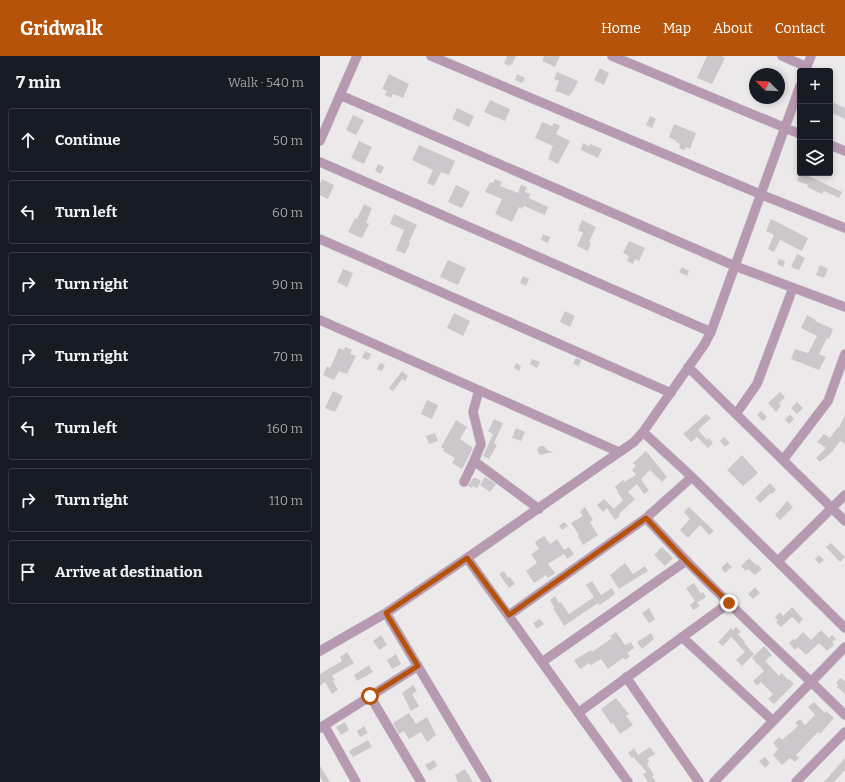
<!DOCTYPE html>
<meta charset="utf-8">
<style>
body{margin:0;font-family:Bitter,serif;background:#20242c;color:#f1f3f6}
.controls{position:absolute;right:12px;top:12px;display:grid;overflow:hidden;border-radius:4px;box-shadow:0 2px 6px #0003}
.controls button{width:36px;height:36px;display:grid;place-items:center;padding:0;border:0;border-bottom:1px solid #363941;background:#171b24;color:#f1f3f6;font:20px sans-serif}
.compass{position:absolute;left:429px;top:12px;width:36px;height:36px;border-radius:50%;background:#171b24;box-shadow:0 2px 6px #0003;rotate:294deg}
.stop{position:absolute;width:12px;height:12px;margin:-9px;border:3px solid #b45309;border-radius:50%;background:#fff}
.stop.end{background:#b45309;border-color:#fff;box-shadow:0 1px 4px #0008}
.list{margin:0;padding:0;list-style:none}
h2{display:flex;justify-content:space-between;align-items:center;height:52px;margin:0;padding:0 16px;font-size:17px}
h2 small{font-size:13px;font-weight:400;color:#9ea1a6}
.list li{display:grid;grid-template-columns:26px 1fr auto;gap:12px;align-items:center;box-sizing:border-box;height:64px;margin:0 8px 8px;padding:0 8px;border:1px solid #363941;border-radius:4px}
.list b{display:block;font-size:15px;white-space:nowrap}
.list em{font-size:13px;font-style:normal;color:#9ea1a6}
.icon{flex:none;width:22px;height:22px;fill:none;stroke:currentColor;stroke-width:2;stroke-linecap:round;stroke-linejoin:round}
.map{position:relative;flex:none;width:525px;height:726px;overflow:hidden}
header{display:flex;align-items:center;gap:24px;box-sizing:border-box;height:56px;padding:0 20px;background:#b45309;color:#fff}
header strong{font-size:19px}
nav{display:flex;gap:22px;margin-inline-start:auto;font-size:14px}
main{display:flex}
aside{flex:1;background:#171b24}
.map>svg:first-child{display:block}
.building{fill:#cbc8cb}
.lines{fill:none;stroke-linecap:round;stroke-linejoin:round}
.minor-casing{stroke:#c8c5c7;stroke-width:10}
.minor{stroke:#b799b2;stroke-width:9}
.route{stroke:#b45309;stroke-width:5}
</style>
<header>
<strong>Gridwalk</strong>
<nav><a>Home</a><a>Map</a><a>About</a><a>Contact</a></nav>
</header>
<main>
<aside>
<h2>7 min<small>Walk · 540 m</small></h2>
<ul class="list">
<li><svg class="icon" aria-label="ahead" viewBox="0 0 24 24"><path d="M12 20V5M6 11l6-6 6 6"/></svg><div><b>Continue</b></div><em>50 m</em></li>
<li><svg class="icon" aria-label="left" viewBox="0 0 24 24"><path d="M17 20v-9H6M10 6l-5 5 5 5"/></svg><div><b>Turn left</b></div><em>60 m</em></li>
<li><svg class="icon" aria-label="right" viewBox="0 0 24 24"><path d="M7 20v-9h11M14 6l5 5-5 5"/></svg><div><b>Turn right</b></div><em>90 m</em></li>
<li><svg class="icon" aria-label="right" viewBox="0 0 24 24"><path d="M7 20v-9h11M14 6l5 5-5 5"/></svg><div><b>Turn right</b></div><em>70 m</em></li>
<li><svg class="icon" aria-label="left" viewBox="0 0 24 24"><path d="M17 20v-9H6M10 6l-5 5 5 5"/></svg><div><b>Turn left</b></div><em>160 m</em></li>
<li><svg class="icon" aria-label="right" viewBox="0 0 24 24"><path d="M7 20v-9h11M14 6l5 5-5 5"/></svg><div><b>Turn right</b></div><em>110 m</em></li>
<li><svg class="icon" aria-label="arrive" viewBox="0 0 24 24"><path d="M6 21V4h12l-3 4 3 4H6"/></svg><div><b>Arrive at destination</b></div></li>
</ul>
</aside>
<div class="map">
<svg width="525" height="726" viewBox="0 0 525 726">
<rect width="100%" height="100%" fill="#ece9eb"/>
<!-- building -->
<path class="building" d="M187 0H196L192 9 190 8 189 10 184 7Z
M224 0H240L235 11 222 5Z
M387 0H402L405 2 392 28 377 22Z
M280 12 289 17 284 29 274 24Z
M237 16 258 25 252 37H251L249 40 235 35 239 25 234 23Z
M69 18 89 28 83 42 73 38 71 42 65 39 67 35 62 33Z
M197 18 205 22 202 27 195 24Z
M170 44 190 53 185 65 164 56Z
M510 45 525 52V63L510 56Z
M137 52 154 60 149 71 132 63Z
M33 59 44 64 36 79 26 74Z
M330 60 336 63 332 72 326 69Z
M222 66 232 70 234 67 240 70 236 78 250 85 238 108 228 103 233 90 215 82Z
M354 68 376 77 370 93 366 91 364 94 359 92 360 88 356 86V85L349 81Z
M39 85 52 91 44 108 31 102Z
M263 87 269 90 270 88 282 93 278 102 261 94Z
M99 89 135 105 129 119 121 116 114 130 107 127 113 114 92 104Z
M58 108 64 111 61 118 55 115Z
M480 117 489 120 522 136 519 142 504 135 502 138 487 131 488 129 477 125Z
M2 123 14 129 8 143 0 139V128Z
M175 123 182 126 180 130 198 137 201 129 207 131 205 136 210 138 209 142 228 151 225 159 204 150 202 153 199 151 192 166 175 158 182 143 165 136 170 126 173 127Z
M136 129 150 136 142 152 128 146Z
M44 148 52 152 46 167 49 168 42 182 28 176 35 162 37 163Z
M74 158 97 169 89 186 90 187 85 198 76 194 84 174 70 168Z
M451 163 488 182 482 195 460 184 454 196 448 193 454 179 446 175Z
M262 164 276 171 269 186 271 187 268 195 257 190 263 177 258 174Z
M223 178 230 181 228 187 221 184Z
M309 185 325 192 319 205 315 203 313 208 307 205 309 200 303 197Z
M477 198 485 202 479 214 471 211Z
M459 203 465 205 463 211 457 208Z
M128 204 146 212 138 229 120 221Z
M500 209 508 213 504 222 496 219Z
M362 211 369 215 367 220 359 216Z
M23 213 33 217 27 231 17 226Z
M203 220 209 223 206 230 200 227Z
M245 255 255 260 250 271 240 266Z
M134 257 150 265 143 280 127 272Z
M487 259 496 264 495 265 513 273 509 283 507 282 499 298 506 301 499 314 471 303 475 293 488 297 497 280 481 272Z
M25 291 32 294 30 298 36 300 27 318 19 315 14 324 3 319 7 310 10 312 19 292 24 294Z
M45 295 51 298 48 304 42 302Z
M256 302 261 304 259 310 253 308Z
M212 303 220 306 217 312 210 308Z
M60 307 65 309 62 315 57 313Z
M196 307 201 310 199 315 194 312Z
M82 315 88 320 85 325 82 323 73 335 69 332Z
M13 335 23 340 15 356 5 352Z
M460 336 465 341 459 348 461 350 456 356 448 347Z
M107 344 118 349 112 363 101 358Z
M477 346 483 352 477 358 471 352Z
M441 355 447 361 443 365 437 359Z
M386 358 391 362 378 374 387 384 389 382 393 387 388 392 377 381 371 386 363 378Z
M470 358 474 363 469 368 465 364Z
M525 359V388L520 385 512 396 500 406 496 402 506 392 497 386 504 378 510 382 518 371 519 372Z
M174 363 183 367 174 387 177 389 169 403 163 400 173 378 168 375Z
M136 364 147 371 140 383 153 392 142 413 132 407 135 402 123 395 124 393 121 391Z
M196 372 205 376 201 385 192 382Z
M115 377 118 385 109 388 106 380Z
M404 381 410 387 405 391 400 385Z
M220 390H224L227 394 233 396 220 399 217 394Z
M326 395 347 421 342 426 330 414 321 423 329 435 324 438 317 428 308 436 315 443 299 458 300 460 295 464 287 452 283 456 277 449 284 443 294 453 303 444 297 436 298 435 295 431 303 424 304 426 316 419 312 414 316 410 313 407Z
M422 399 438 417 423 430 407 414Z
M155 421 161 425 157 432 153 430 152 432 148 430 153 422 154 423Z
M165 421 176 428 170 436 160 429Z
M450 427 456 434 452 438 451 437 440 447 435 442Z
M467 445 473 451 460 464 455 459Z
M265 451 273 464 270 466 278 479 263 489 258 480 259 479 251 467 263 460 260 456Z
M369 451 394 475 389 479 380 469 368 482 360 474 370 463 364 456Z
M244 466 248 470 242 474 239 470Z
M224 480 230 488 237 483 244 494 249 491 254 498 247 503 244 498 228 508 235 517 228 522 226 519 214 527 206 515 217 507 211 498 219 493 215 486Z
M511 487 525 501 520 506 506 491Z
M342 491 353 502 345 510 334 499Z
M499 499 504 504 499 508 495 503Z
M429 502 436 509 437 508 442 513 435 519 428 513 426 515 421 510Z
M407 506 412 511 405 517 401 512Z
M305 507 313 518 325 510 328 515 299 533 290 519Z
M184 515 188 522 190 521 195 528 189 532 179 518Z
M272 525 281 539 292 532 295 538 280 549 278 547 244 570 233 552 234 551 230 544 235 540 239 547 241 546 249 558 274 541 266 529Z
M374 527 381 538 383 536 386 541 377 547 380 550 373 554 370 549 375 545 366 532Z
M435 531 440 537 433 543 428 538Z
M472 551 483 563 479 568 472 561 461 571 456 566 458 565 455 561 460 556 463 560Z
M329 552 335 563 329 567 322 557Z
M220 563 224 568 217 573 213 567Z
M416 571 421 576 418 578 425 586 424 587 434 598 422 610 416 604 425 596 413 583 411 581 403 590 398 586 411 572 413 574Z
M501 574 509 582 512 579 516 583 512 586 514 589 507 595 499 587 486 599 478 591 475 594 469 587 473 583 475 584 483 576 491 584Z
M296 576 305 589 311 586 314 592 307 597 310 600 306 604 303 602 288 613 281 603 271 609 269 607 260 613 254 604 271 594 272 596 292 582 290 580Z
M331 577 334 583 322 593 317 586Z
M61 579 67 589 59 594 53 585Z
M444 590 452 599 445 605 459 620 462 617 468 624 469 623 474 628 454 648 448 643 453 638 441 626 437 630 433 625 444 615 432 602Z
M27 596 34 607 12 620 15 624 13 625 18 634 12 638 5 626 0 630V618L22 605 20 601Z
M76 598 81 608 72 613 67 604Z
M49 609 53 616 37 625 34 619Z
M520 622 525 625V638L517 631 518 629 516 627Z
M93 629 97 635 92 638 99 650 91 655 82 637Z
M296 642 309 658 306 660 313 669 300 678 293 667 291 668 281 653Z
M494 646 505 657 506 655 514 662 500 678 498 676 476 699 479 702 475 706 470 702 462 709 453 699 458 693 453 687 459 681 462 684 478 670 475 667 480 663 485 669 495 659 488 651Z
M89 657 96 668 107 661 116 679 107 686 101 676 89 683 84 675 79 678 73 667Z
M25 666 29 674 21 679 16 671Z
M44 670 48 677 40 681 37 675Z
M48 684 52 691 33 701 29 695Z
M330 691 335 698 327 703 329 705 327 708 334 719 332 720 336 726H328L323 718 327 716 313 701 312 702 308 697 314 692 318 699Z
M445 701 450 707 445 712 439 705Z
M525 702V714L514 726H504Z
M114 704 117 710 109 715 105 709Z
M0 710 10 726H3L0 721Z
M145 713 153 726H138L135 719Z"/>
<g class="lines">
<!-- minor casing -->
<g class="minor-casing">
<path id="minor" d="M111 0 440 138 525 172
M292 0 480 78
M462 0 487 11
M485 15 491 0
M20 39 415 210 525 251
M0 85 37 0
M510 89 525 95
M0 106 391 276
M0 183 351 337
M0 264 299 396
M368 311 525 465
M416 358 437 328 473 232
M323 376 372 421 525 572
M463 404 508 345 525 298
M154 405 219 453
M144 426 154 405 161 388 153 356 159 334
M326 462C353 491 380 520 409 547 447 585 487 621 525 659
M147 502 308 726
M458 505 525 439
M66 557 167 726
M189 559 326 462 372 421
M362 581 453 665
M0 595 66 557 147 502 272 415 314 386 323 376 384 289 391 276 480 30
M222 606 366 505
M306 621 379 726
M50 640 101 726
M258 657 409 547
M4 669 36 726
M0 672 98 610
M394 726 525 591
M476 726 525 676"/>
</g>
<!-- minor -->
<use href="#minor" class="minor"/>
</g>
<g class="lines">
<!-- route -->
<path class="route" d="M50 640 98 610 66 557 147 502 189 559 326 462 366 505 409 547"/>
</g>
</svg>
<div class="controls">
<button>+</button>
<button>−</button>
<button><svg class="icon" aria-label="layers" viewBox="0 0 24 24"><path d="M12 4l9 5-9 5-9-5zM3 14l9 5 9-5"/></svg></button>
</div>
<svg class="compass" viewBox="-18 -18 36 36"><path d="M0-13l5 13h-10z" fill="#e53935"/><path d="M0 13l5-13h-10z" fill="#9ea1a6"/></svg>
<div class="stop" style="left:50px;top:640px"></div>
<div class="stop end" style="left:409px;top:547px"></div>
</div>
</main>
